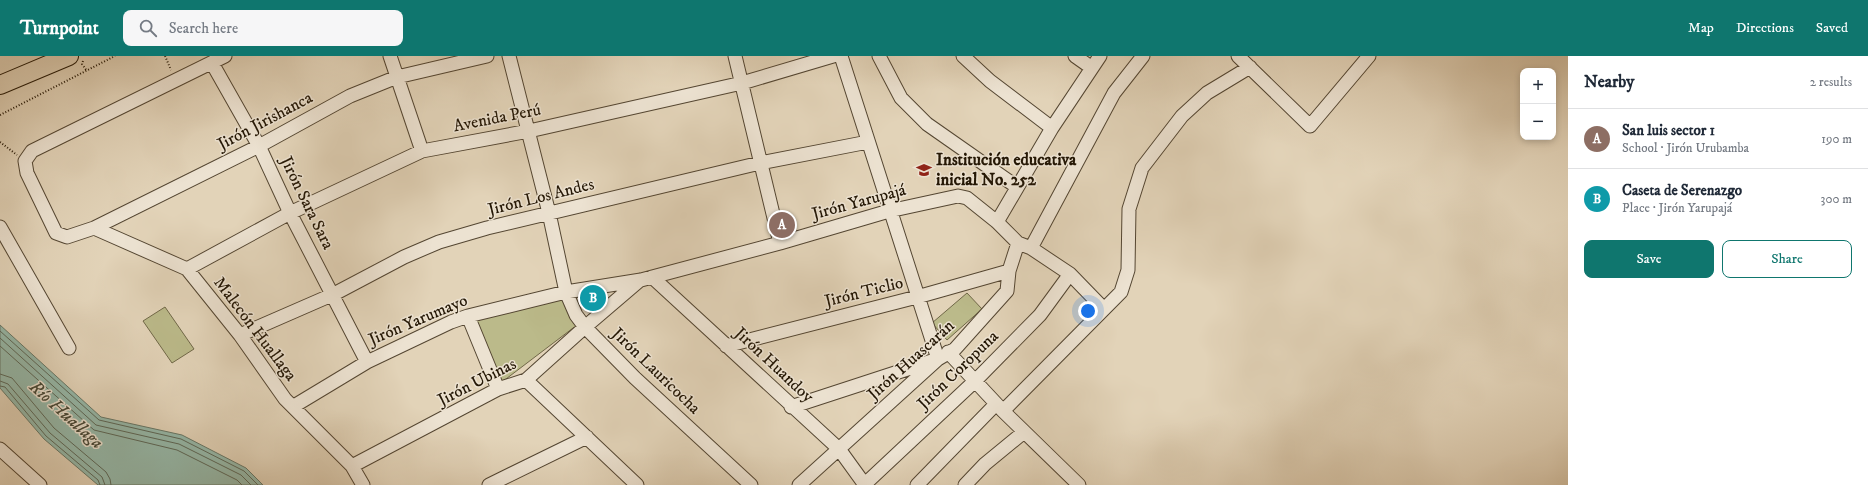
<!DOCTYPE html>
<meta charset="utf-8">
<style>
body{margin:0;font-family:"IM FELL DW Pica",serif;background:#f6f6f7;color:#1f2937}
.controls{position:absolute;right:12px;top:12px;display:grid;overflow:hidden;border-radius:8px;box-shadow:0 2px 6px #0003}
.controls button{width:36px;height:36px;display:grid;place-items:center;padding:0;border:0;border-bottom:1px solid #e0e1e3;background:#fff;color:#1f2937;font:20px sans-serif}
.you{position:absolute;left:1088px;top:255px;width:14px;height:14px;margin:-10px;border:3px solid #fff;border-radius:50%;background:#1a73e8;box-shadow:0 0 0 6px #1a73e833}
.badge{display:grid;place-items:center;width:26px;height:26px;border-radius:50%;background:#0f766e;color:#fff;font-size:13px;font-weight:700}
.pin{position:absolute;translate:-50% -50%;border:2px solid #fff;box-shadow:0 1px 4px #0006}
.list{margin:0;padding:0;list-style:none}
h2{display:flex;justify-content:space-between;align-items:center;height:52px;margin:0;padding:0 16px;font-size:17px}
h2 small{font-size:13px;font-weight:400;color:#747a83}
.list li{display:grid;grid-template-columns:26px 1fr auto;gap:12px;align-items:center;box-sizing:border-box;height:60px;padding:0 16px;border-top:1px solid #e0e1e3}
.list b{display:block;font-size:15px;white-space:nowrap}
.list p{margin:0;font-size:13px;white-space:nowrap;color:#747a83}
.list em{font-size:13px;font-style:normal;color:#747a83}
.actions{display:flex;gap:8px;padding:12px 16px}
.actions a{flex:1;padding:9px 0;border:1px solid #0f766e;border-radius:8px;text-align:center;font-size:14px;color:#0f766e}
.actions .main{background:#0f766e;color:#fff}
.icon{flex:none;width:22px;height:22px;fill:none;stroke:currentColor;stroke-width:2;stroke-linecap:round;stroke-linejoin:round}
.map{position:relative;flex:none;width:1568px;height:429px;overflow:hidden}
header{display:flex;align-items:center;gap:24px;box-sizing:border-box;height:56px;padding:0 20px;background:#0f766e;color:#fff}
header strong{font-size:19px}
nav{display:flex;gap:22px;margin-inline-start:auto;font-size:14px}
.search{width:280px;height:36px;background:#f6f6f7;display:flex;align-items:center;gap:10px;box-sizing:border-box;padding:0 14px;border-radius:8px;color:#747a83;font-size:15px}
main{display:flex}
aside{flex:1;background:#fff}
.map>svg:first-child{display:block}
.green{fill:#bbba8a;stroke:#706848}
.water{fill:#96b9aa;stroke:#687868}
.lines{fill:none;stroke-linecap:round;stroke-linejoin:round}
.shore{stroke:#5d6858;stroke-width:1}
.minor-casing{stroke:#544632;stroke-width:15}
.highway-casing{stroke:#241705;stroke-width:20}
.path{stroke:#241705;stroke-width:2;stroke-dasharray:1 2;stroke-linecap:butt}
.minor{stroke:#ece2d1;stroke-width:13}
.highway{stroke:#e2d3b8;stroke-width:18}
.labels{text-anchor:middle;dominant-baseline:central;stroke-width:3;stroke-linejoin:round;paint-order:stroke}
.street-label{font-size:17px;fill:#241705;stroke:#ece2d1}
.poi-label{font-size:17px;font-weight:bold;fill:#241705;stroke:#ece2d1;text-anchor:start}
.water-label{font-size:18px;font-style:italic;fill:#464837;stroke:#ece2d1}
</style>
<header>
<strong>Turnpoint</strong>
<div class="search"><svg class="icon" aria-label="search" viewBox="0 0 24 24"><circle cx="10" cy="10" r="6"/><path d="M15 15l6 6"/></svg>Search here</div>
<nav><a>Map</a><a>Directions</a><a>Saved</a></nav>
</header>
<main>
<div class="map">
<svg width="1568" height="429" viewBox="0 0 1568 429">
<rect width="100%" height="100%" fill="#e2d3b8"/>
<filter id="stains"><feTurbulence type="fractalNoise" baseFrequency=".005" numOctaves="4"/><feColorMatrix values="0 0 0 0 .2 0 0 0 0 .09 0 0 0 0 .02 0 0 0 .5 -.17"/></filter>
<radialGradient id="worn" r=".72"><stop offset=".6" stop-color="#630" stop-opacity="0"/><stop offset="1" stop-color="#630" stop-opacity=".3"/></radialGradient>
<!-- green -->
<path class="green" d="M967 237 982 253 947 284 932 267Z
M562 242 577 269 502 326 474 264Z
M165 251 194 293 172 307 143 265Z"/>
<!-- water -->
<path class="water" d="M0 269 101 361 182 379 246 412 263 429H98L44 383 0 332Z"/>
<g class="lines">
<!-- shore -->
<path class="shore" d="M0 275 99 364 181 383 244 415 258 429
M0 282 96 369 179 388 241 419 251 429
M0 290 94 374 177 394 237 424 242 429
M0 318 12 322 54 372 106 416 110 423 111 429
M0 325 8 328 50 377 102 421 105 429
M0 330 5 331 46 380 98 424 100 429"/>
<!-- minor casing -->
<g class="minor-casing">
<path id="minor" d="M225 0 32 95 25 105 27 117 56 177 67 181 94 172 259 90 350 40 397 21 487 0
M390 0 422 95
M509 0 549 157 566 236 576 259 585 271 635 322 751 429
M735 0 780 187
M879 0 901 42 927 68 1017 131
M963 0 990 25 1052 72
M1075 0 1092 12
M1238 0 1310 70 1369 0
M212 7 259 90 290 157 367 306
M997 166 1052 72 1100 0
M0 171 69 292
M94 172 187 213 240 279 285 343 352 410 363 429
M1031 192 1114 37 1143 0
M187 213 290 157 422 95 529 75 742 27 833 0
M652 221 839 393 865 429
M468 260 498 333
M240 279 334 238 404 201 439 186 487 172 760 107 868 86
M726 290 917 241 1009 215
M948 296 1003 355 1079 429
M526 324 637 429
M294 350 367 306 451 266 468 260 566 236 641 224 780 187 889 155 958 140 967 142 997 166 1018 187 1031 192 1070 218 1103 252
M791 351 938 303 841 0
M1003 355 1121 236 1128 214 1129 153 1142 112 1182 60 1207 37 1250 11
M0 393 40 429
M352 410 498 333 526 324 585 271 640 224
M489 429 587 381
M799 429 938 303 955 293 1007 235 1009 215 1018 187
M864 429 976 324 1040 259 1070 218
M917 429 996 348
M965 429 985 408 1024 376"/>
</g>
<!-- highway casing -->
<g class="highway-casing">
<path id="highway" d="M0 29 69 0"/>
</g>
<!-- path -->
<path class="path" d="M165 0 171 14
M83 5 82 8 87 15
M0 59 115 0
M0 86 17 99"/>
<!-- minor -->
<use href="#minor" class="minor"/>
<!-- highway -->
<use href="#highway" class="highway"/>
</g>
<!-- icons -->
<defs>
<g id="school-bare" transform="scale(1.2)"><path d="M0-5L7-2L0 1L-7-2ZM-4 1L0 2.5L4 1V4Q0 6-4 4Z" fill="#8f2418" stroke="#ece2d1" stroke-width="2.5" paint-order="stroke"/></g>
</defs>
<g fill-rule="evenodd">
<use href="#school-bare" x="924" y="114"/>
</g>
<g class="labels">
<!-- street labels -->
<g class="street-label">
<text transform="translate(497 62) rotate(-11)">Avenida Perú</text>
<text transform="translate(265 65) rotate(-28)">Jirón Jirishanca</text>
<text transform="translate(541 141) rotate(-14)">Jirón Los Andes</text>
<text transform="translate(859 146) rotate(-15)">Jirón Yarupajá</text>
<text transform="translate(307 147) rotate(64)">Jirón Sara Sara</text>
<text transform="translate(864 236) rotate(-14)">Jirón Ticlio</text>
<text transform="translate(418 264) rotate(-23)">Jirón Yarumayo</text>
<text transform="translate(255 273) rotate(53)">Malecón Huallaga</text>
<text transform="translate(911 304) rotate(-42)">Jirón Huascarán</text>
<text transform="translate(774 309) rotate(43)">Jirón Huandoy</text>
<text transform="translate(958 314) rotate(-44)">Jirón Coropuna</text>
<text transform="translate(656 315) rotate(44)">Jirón Lauricocha</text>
<text transform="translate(477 326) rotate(-27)">Jirón Ubinas</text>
</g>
<!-- poi labels -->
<g class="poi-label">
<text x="936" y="104">Institución educativa<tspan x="936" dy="20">inicial No. 252</tspan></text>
</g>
<!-- water labels -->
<g class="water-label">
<text transform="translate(66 359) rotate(42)">Río Huallaga</text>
</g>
</g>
<rect width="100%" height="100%" filter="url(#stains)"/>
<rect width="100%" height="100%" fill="url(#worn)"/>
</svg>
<div class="controls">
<button>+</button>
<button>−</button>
</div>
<div class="you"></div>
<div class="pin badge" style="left:782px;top:169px;background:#8d6e63">A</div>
<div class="pin badge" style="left:593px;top:242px;background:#0f9aa8">B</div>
</div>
<aside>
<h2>Nearby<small>2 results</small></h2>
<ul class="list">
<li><span class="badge" style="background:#8d6e63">A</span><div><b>San luis sector 1</b><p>School · Jirón Urubamba</p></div><em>190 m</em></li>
<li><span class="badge" style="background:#0f9aa8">B</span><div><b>Caseta de Serenazgo</b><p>Place · Jirón Yarupajá</p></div><em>300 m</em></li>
</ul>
<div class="actions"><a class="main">Save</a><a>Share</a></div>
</aside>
</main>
